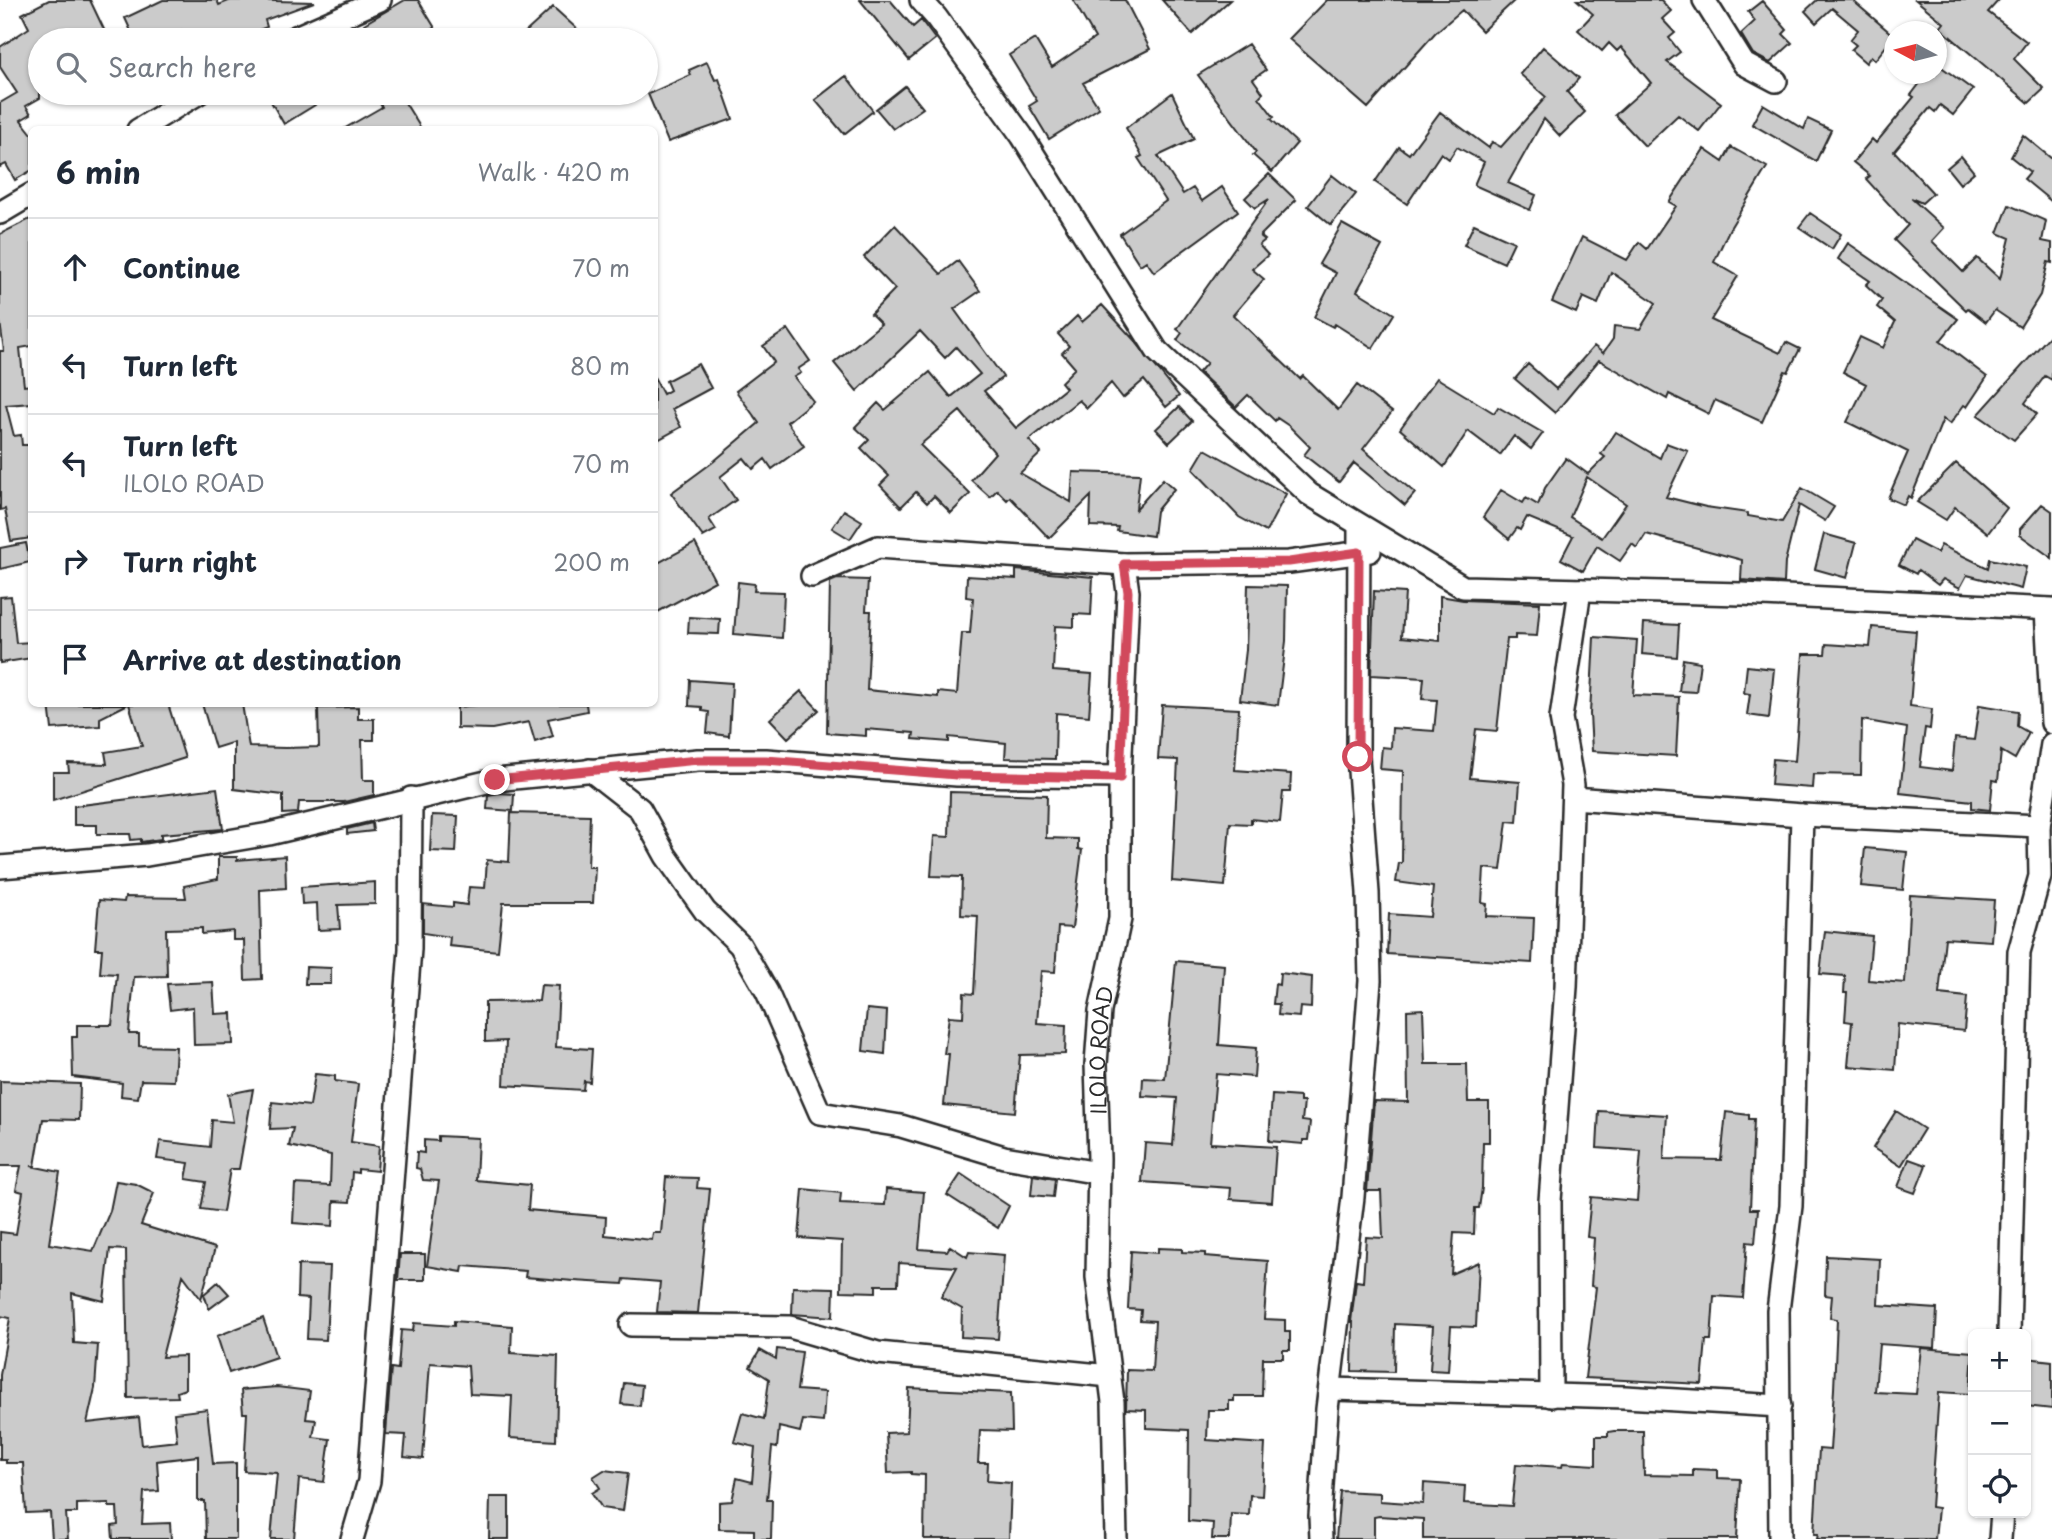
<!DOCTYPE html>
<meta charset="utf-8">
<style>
body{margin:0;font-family:"Playpen Sans",sans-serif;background:#f2f2f3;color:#1f2937}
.controls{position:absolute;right:21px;bottom:21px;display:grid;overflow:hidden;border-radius:10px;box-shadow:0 2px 5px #0004}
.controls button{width:63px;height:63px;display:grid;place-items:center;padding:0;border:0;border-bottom:2px solid #e0e1e3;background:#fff;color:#1f2937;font:35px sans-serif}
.compass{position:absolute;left:1884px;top:21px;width:63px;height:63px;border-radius:50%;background:#fff;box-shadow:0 2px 5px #0004;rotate:277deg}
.stop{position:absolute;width:21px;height:21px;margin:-16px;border:5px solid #d1495b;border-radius:50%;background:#fff}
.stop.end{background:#d1495b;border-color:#fff;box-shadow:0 2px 7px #0008}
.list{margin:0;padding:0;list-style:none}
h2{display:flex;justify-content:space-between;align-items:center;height:91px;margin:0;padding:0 28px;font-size:30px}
h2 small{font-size:23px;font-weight:400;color:#747a83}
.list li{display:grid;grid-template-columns:46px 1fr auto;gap:21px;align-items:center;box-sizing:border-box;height:98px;padding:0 28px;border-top:2px solid #e0e1e3}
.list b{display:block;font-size:26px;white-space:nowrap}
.list p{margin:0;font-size:23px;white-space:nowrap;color:#747a83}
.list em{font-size:23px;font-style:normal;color:#747a83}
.icon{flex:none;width:38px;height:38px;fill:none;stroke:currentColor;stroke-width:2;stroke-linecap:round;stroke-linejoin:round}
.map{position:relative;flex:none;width:2052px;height:1539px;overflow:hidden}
.search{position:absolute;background:#fff;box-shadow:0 2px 5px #0004;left:28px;top:28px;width:630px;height:77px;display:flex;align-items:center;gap:18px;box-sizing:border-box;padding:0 24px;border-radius:38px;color:#747a83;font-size:26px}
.panel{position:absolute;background:#fff;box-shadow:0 2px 5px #0004;left:28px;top:126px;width:630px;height:581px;border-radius:10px}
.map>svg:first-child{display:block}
.building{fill:#cbcbcb;stroke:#2b2b2b;stroke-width:2;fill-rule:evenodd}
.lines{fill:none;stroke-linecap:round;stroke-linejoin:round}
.minor-casing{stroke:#2b2b2b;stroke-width:26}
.minor{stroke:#fff;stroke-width:21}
.route{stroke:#d1495b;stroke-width:9}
.labels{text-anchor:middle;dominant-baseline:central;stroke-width:5;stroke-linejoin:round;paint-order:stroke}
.street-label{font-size:21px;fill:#2b2b2b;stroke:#fff}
</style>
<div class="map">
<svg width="2052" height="1539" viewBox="0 0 2052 1539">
<rect width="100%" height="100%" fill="#fff"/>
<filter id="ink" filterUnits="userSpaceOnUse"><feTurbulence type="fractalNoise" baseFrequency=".0143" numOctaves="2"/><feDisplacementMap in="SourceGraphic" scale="14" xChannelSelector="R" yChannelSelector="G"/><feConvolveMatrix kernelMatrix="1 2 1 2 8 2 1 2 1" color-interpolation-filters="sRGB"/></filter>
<g filter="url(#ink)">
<!-- building -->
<path class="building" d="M49 0H90L109 40H40V98L26 106 31 114 21 120 32 134V170L15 180 6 164 0 167V103L17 93 0 67V47L29 28 22 14Z
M163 0H217L219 5 231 0 314 2 265 20 267 27 232 40H187L181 30 159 40H135L125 18Z
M405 0H418L435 28 428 32 435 40H373L364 24Z
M860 0H890L913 27 921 20 935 39 909 60Z
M1073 0H1125L1150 49 1083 83 1099 108 1049 139 1029 106 1037 101 1009 55 1035 39 1052 67 1095 38Z
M1162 0H1230L1192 34Z
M1327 0H1515L1482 31 1462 10 1435 33 1368 108 1289 39Z
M1577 0H1661L1671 11 1662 19 1675 33 1669 38 1680 52 1667 62 1721 103 1699 131 1678 115 1645 146 1626 126 1615 115 1651 83 1621 47 1617 51 1609 43 1602 51 1578 30 1593 14Z
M1817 0H1852L1894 36 1875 60 1871 56 1866 63 1851 50 1856 45 1850 40 1858 30 1832 8 1816 23 1805 11Z
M1916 0H1999L1988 12 2027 42 2014 59 2044 89 2029 103 1940 28 1944 23Z
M1762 1 1787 30 1783 34 1792 43 1770 63 1753 54 1741 34 1755 21 1748 12Z
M553 7 589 40H517Z
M1248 44 1266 70 1253 79 1263 93 1259 97 1274 117 1271 119 1297 143 1272 172 1253 155 1256 152 1198 75Z
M1543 47 1579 78 1567 92 1585 112 1560 136 1544 119 1508 183 1536 195 1530 210 1474 185 1484 162 1457 147 1449 159 1441 153 1407 204 1375 182 1399 147 1409 154 1440 112 1489 148 1492 142 1501 147 1546 97 1520 74Z
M707 62 715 80 719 79 733 119 668 142 648 94 691 75 689 70Z
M1936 63 1973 90 1953 115 1940 105 1935 112 1930 108 1894 151 1933 193 1922 203 1911 198 1944 228 1932 241 1963 272 1977 258 2000 279 2010 238 1998 233 2009 205 2046 221 2042 241 2052 243V263L2048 262 2040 295 2020 327 1995 310 1986 322 1968 308 1966 310 1894 240 1908 225 1866 179 1870 176 1853 162 1872 139 1876 143 1914 97 1911 95 1927 74H1936Z
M846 76 873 111 844 134 815 100Z
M905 86 923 108 893 129 876 109Z
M266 93H308L315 105 284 124Z
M374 93H399L422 130H342L382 107Z
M1172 93 1194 139 1158 156 1183 194 1193 188 1202 201 1222 187 1238 211 1154 272 1146 261 1140 265 1120 234 1166 201 1138 158 1142 156 1126 128Z
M1763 104 1804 129 1808 119 1831 130 1816 161 1752 124Z
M2023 135 2052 159V202L2024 179 2030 172 2011 157Z
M1731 147 1767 167 1729 230 1714 262 1738 276 1711 320 1780 353 1786 342 1800 349 1788 372 1785 371 1762 422 1715 400 1709 414 1669 394 1667 399 1599 360 1555 413 1515 379 1528 364 1556 389 1594 346 1603 353 1613 339 1614 326 1640 329 1656 303 1611 272 1598 304 1583 297 1576 313 1552 302 1582 237 1627 260 1639 242 1647 249 1676 206 1669 202 1704 149 1723 162Z
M1961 156 1974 172 1960 184 1947 168Z
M1269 174 1296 200 1260 236 1265 240 1259 245 1268 255 1252 269 1264 279 1233 315 1300 379 1303 376 1338 410 1357 385 1392 412 1363 449 1415 493 1405 505 1354 463 1339 482 1304 455 1310 447 1289 426 1277 418 1275 421 1248 395 1236 407 1199 372 1207 363 1177 340 1182 333 1177 329 1269 199 1255 208 1245 198Z
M1332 175 1356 194 1331 225 1308 206Z
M1810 213 1841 234 1832 249 1799 227Z
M32 218V346L20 348 24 386 32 385V403L6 405 14 436 21 435 22 445H32V538L11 541 5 509 0 510V351H4L0 322V234Z
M1342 224 1382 246 1357 291 1394 314 1373 348 1335 324 1333 327 1314 317 1336 273 1319 264Z
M1474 224 1514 242 1504 263 1464 245Z
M895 225 941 274 958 261 980 291 954 309 1003 377 984 391 1016 428 1066 388 1061 382 1075 368 1062 353 1069 346 1058 334 1077 316 1082 322 1102 305 1135 341 1179 396 1166 407 1144 380 1123 398 1111 383 1087 408 1079 400 1029 440 1041 453 1020 473 1071 502 1073 472 1140 474 1136 509 1163 479 1174 489 1156 511 1153 536 1117 531 1118 527 1090 526 1091 496 1049 538 1010 497 1007 500 997 490 990 497 971 480 995 453 960 411 920 445 970 494 951 513 934 496 927 503 916 492 901 507 880 485 889 476 861 448 869 440 855 427 878 403 885 410 930 372 951 397 980 374 956 347 945 358 920 331 857 391 834 363 881 324 871 314 895 289 864 257Z
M1848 243 1958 319 1940 341 1987 377 1967 407 1964 405 1950 424 1943 419 1911 498 1908 496 1904 505 1888 498 1908 452 1847 422 1866 384 1843 372 1860 337 1883 348 1895 322 1877 307 1882 300 1866 285 1870 281 1838 259Z
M788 329 810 361 798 369 801 373 794 377 813 401 787 422 804 446 772 469 765 459 753 469 744 458 720 477 736 500 709 519 716 530 703 537 671 493 713 462 759 423 736 391 774 362 763 346Z
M2052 333V380L2045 376 2025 403 2037 414 2014 440 1978 415Z
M698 364 711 388 672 409 681 427 654 442V377L663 394 670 390 666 381Z
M1437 378 1494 413 1498 407 1543 433 1531 449 1514 436 1500 455 1468 431 1444 467 1400 429Z
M1179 407 1192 421 1169 443 1156 429Z
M1616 432 1660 458 1666 443 1688 451 1666 497 1706 507 1748 513V516L1782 522 1802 488 1834 507 1825 521 1799 505 1785 562 1784 583 1741 580 1742 560 1646 534 1637 548 1632 544 1620 561 1597 546 1583 571 1561 559 1573 536 1527 517 1520 530 1517 528 1509 539 1483 517 1501 490 1523 503 1526 498 1538 505 1545 488 1566 458 1588 474 1605 457 1601 454ZM1587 477 1626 504 1602 538 1570 517Z
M1205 449 1286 494 1266 532 1239 517 1193 469Z
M1956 463 2007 508 1988 533 1955 507 1946 520 1917 502Z
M2042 504 2052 511V558L2020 535V529Z
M844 510 862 521 850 539 832 528Z
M1824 534 1856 543 1847 578 1815 569Z
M1912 540 1937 553 1941 545 1988 568 1990 559 2026 567 2021 589 1967 575 1960 588 1943 579 1938 585 1918 570 1916 574 1899 565Z
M26 543 30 562 0 569V548Z
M695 543 715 581 654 614V565Z
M1016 570 1093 577 1091 615 1074 614V627L1055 626 1053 671 1092 674 1089 716 1056 713 1055 759 1005 758 1006 743 949 737V742L913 739 914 733 866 729V736L827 733 830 582 837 579 868 580 866 611H871L867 690 938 697V692L957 694 962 633H970L973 598 966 597 967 576 1016 579Z
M738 582 755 584 754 591 784 592 782 638 734 634Z
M1248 585 1287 586 1286 641 1278 705 1240 700 1246 650Z
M1374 591 1405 593 1402 637 1440 641V596L1463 600 1540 603 1537 636 1515 635V639H1507L1497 731 1476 729 1470 778 1520 782 1517 822 1507 821 1501 870 1484 868 1482 903 1487 904 1486 916 1534 918 1532 963 1387 954 1389 914 1430 917 1433 887 1396 882 1399 863H1402L1403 771 1380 769 1382 747 1391 748 1392 728 1434 731 1437 700 1422 699 1424 678 1371 675Z
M11 596 16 643 32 642V658L0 663V597Z
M689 617 720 619 719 634 688 633Z
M1644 623 1679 625 1677 657 1642 654Z
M1872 627 1916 631 1910 706 1932 709 1930 729 1925 728 1920 767 1952 771 1955 738 1974 740 1979 705 2018 711 2017 726 2029 733 2015 759 2001 751 1998 781 1993 780 1990 810 1972 808V801L1900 793 1907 728 1862 720 1861 775 1813 774 1812 788 1771 785 1773 759 1795 761 1803 654H1825L1826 644 1870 647Z
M1594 637 1637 640 1633 695 1679 697 1676 756 1592 751 1590 714Z
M1683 659 1700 662 1696 692 1679 691Z
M1747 666 1774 669 1769 718 1747 715 1750 694 1744 693Z
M690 680 732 683 729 736 707 733 709 712 702 711V707L689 706Z
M801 691 819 710 788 738 770 719Z
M49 704H128L100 718V726L52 729Z
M129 704H168L185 758 53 800V772H69L68 763 107 764 105 752 142 746Z
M202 704H242L249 747 285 748 319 747 318 708 358 707V719H374V740H362L363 780H374V795L344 802H299L298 813 283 814V795L234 789V742L215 748Z
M488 704H586L587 711 548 719 553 736 535 742 529 722 492 729 457 728V707Z
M1162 705 1239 709 1235 770 1291 774 1290 792H1283L1280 822 1251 819V824L1230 823 1225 886 1172 881 1178 760 1158 759Z
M217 788 223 829 161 834V839L141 842V839L131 840 130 834H97V825H74V806Z
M950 792 1047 795 1046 838 1078 839V849L1082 850 1072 928 1058 927 1055 972 1041 971 1037 1023 1066 1025 1065 1054 1020 1055 1015 1112 944 1105 949 1054H944L949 1016 963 1017 964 993 974 994 978 916 961 915 962 877 931 876 934 836 949 837Z
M499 793 514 794 513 811 487 809 488 795Z
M511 813 590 815 588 867H595L593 903H503L498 951 449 946 450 937 423 933V904L453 907V903L467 905 469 887 485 888 487 860 509 862Z
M432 815 458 816 456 852 430 851Z
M372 823 373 831 347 834V829Z
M1865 848 1907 852 1903 890 1861 886Z
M285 856 286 888 260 890 262 979 245 980 244 940H233V931L202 934V928L166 929 167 976 134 977 129 1034H139V1046L176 1047 174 1081 141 1080 138 1098 121 1096 122 1083 73 1077 72 1037H77V1025H112L117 974 100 973 102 949H95L99 900 124 902 125 897 186 898 184 886 218 879V857H237V860Z
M375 882V904L338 905 340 929 318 930 317 903 302 904 301 887Z
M1910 895 1994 900 1991 941 1945 938 1939 994 1967 997 1964 1031 1898 1024 1895 1070 1848 1066 1852 1022 1845 1021 1847 993H1844L1845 976 1820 974 1825 931 1872 936 1868 980 1905 983Z
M1176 961 1224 965 1219 1045 1256 1048 1254 1077 1216 1074 1210 1143 1276 1147 1272 1202 1230 1199 1231 1188 1142 1182 1145 1143 1173 1145 1177 1098 1142 1096 1143 1078 1165 1079Z
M306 967 331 968V984H305Z
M1280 973 1312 977 1311 1008 1300 1007 1299 1017 1278 1015 1279 1004H1273L1275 984 1279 985Z
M213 982 215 1014 232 1013 233 1044 194 1045 193 1007 170 1010 167 984Z
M541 985 559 986 556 1047 592 1049 590 1082 584 1081 583 1090 504 1085 506 1041 485 1042V1002L539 1001Z
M867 1009 887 1011 885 1054 863 1051Z
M1423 1009 1425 1064H1467L1468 1102H1489V1142H1483L1482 1188 1479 1208H1475L1474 1234 1454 1233 1451 1274 1479 1262 1476 1327 1451 1326 1448 1371 1430 1370 1433 1326 1395 1324 1394 1372 1352 1371 1353 1322H1351L1356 1281 1363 1282 1366 1237 1383 1238 1381 1191H1367L1374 1101 1408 1102 1407 1010Z
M315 1074 335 1076V1081L358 1084 351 1142 379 1146 377 1171 358 1169V1173L352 1172 350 1202 334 1201 333 1226 293 1223 295 1184 330 1186 331 1155 289 1146 293 1128 270 1129 272 1102 310 1106Z
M0 1081 80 1084 79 1120 43 1119 35 1166H31L60 1172 49 1244 93 1251 110 1211 116 1181 136 1184 154 1193 141 1225 215 1248 201 1299 183 1275 162 1357 185 1356V1389L177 1392 178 1397 128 1398 126 1250 110 1249 104 1301 72 1293 74 1343 98 1345 95 1388 87 1423 139 1417 142 1445 177 1441 174 1413 207 1409 213 1464 236 1463V1539H206L205 1501H198V1456L157 1461 159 1491 144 1492 142 1524 170 1523 171 1539H113L112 1526 118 1525 117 1507H109V1503L77 1504V1513H66L68 1539H52L50 1512 26 1513 23 1463H6V1460H0V1375L10 1318 0 1316V1232L16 1234 23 1192 16 1190 21 1166H0Z
M253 1089 239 1169H230L223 1212 201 1209 206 1182 186 1179 189 1163 157 1159 160 1141 210 1147 212 1120 233 1122 228 1094Z
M1272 1095 1300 1097V1102H1304L1302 1121 1310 1122 1308 1140H1303V1144L1269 1141Z
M1599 1111 1667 1115 1664 1159 1721 1160 1726 1112 1749 1115V1119H1754L1750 1209H1758L1755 1243 1747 1242 1743 1298 1714 1296 1711 1340H1706L1702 1384 1585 1378 1596 1287 1591 1286 1594 1238 1587 1237 1591 1197 1637 1201 1641 1151 1597 1148Z
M1896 1111 1924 1129 1901 1166 1873 1148Z
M438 1136 478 1138 476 1180 530 1185 528 1210 606 1217 605 1235 652 1240 653 1233H661L666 1177 698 1178 697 1188 710 1189 698 1313 657 1312 660 1282 624 1279 623 1284 574 1281 525 1277 526 1271 463 1266 462 1272 427 1266 439 1181 423 1180 420 1169 416 1168 417 1152 424 1153V1140L438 1141Z
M1909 1159 1926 1165 1915 1193 1898 1187Z
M961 1174 1009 1206 998 1228 947 1195Z
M1033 1175 1055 1179 1053 1197 1031 1195Z
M803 1189 841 1193 840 1203 885 1205 886 1189 924 1192 919 1249 947 1251 950 1246 967 1257 969 1252 1004 1255 998 1339 961 1337 962 1309 941 1297 957 1267 899 1263 898 1285H876V1292L841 1291 842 1241 799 1238Z
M1158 1248 1182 1249V1252L1205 1253V1256L1268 1261 1264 1319 1285 1320V1332H1290V1350H1283V1358H1263L1262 1396H1234V1401H1229V1410H1208L1207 1440 1265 1444 1262 1496 1250 1495 1249 1515 1231 1514 1230 1539H1212L1213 1523 1188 1521 1189 1430 1146 1428V1410L1126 1409 1127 1370 1152 1371 1155 1321 1140 1320 1141 1310 1128 1309 1131 1251 1158 1253Z
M400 1254H425V1280H398Z
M1826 1256 1880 1259 1878 1305 1937 1309 1935 1348 1879 1344 1875 1392 1916 1394 1921 1348 1973 1352 1970 1394 1939 1392 1931 1507 1938 1508 1935 1539H1817L1818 1534H1814L1819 1449 1830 1450 1834 1389 1837 1319 1830 1318 1832 1296 1825 1295Z
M298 1265 330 1266 326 1340 307 1339 309 1299 297 1298Z
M218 1282 229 1294 209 1309 204 1294Z
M793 1287 834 1288 833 1317 792 1314Z
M263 1318 276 1357 229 1373 217 1336Z
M454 1321 512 1326 511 1353 558 1356 556 1441 510 1438 512 1396 470 1394 468 1366 430 1363 423 1459 404 1457 406 1435 386 1434 391 1368 398 1369 401 1330 413 1331 414 1323 454 1326Z
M777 1349 802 1352 797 1390 825 1392 823 1422 803 1420 800 1432 779 1427 777 1448 772 1447 767 1500H772L771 1539H754V1530L719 1529V1502L732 1501 737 1478 752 1482 755 1447 734 1442 742 1413 764 1419 769 1379 750 1367 760 1350 776 1359Z
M2026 1358 2052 1361V1409L2026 1406Z
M624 1383 642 1385 640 1406 621 1404Z
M277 1387 310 1391 306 1419 316 1420 313 1437 330 1439 324 1482 299 1479 294 1539H271L277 1473 244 1471 247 1413H243L241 1390Z
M909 1388 1011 1393 1012 1431 980 1430 978 1463H988L987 1481 1011 1483 1009 1539H924L925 1475 911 1474V1472L888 1473 886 1433 907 1432Z
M1614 1431H1643L1644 1475 1693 1476V1469L1717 1470V1478L1740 1479 1737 1539H1423V1519L1379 1516 1374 1517V1539H1336L1340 1491 1380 1493V1501L1423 1504 1424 1483 1465 1486 1464 1503 1512 1506 1516 1464 1562 1467 1563 1463 1596 1465V1436H1608V1432Z
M604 1470 628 1473 623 1511 602 1508 592 1493 600 1488 593 1477Z
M490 1497H509V1539H489Z"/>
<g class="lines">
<!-- minor casing -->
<g class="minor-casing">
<g id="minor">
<path d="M921 0 936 17 1022 136 1157 351 1309 494 1463 587 1742 594 2052 609"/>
<path d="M1704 0 1744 64 1776 81"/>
<path d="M289 40 380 0"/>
<path d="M138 130 199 93"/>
<path d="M0 213 32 194"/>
<path d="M812 576 878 547 1124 564 1289 562 1370 551"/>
<path d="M2046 609 2052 723"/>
<path d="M590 770 640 809 666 856 705 911 740 945 767 992 820 1113 901 1126 1004 1157 1099 1173"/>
<path d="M1573 798 1802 815 2039 826"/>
<path d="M0 867 147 855 269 834 495 780 698 760H766L957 775 1120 777"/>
<path d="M631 1325 790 1327 878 1353 1110 1376"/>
<path d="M2009 1334 2019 952 2040 876 2039 826 2052 744"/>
<path d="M1330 1389 1625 1397 1780 1406"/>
<path d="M1551 1396 1550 1201 1566 987 1573 785 1561 718 1580 590"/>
<path d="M352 1539 369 1481 410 949 411 798"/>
<path id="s1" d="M1116 1539 1113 1402 1097 1277 1099 1159 1096 1064 1100 1011 1120 919V777L1128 592 1124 564"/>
<path d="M1321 1539 1320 1516 1327 1409 1353 1197 1370 981 1368 893 1358 757 1359 525"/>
<path d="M1780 1539 1778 1311 1791 1206 1802 815"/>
<path d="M2000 1539 2002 1513"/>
</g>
</g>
<!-- minor -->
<use href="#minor" class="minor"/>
</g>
</g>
<g class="lines" filter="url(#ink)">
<!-- route -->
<path class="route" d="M495 780 698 760H766L957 775 1120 778 1128 592 1124 564 1289 562 1359 552 1358 757"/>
</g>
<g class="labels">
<!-- street labels -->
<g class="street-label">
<text stroke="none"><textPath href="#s1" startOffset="490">ILOLO ROAD</textPath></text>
</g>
</g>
</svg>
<div class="controls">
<button>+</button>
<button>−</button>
<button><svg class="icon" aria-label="locate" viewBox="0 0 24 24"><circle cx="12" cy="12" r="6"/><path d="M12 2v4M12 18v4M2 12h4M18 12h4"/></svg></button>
</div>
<svg class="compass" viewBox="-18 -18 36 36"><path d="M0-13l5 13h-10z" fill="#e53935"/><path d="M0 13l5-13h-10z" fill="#747a83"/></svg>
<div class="stop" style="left:1358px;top:757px"></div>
<div class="stop end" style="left:495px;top:780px"></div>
<div class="search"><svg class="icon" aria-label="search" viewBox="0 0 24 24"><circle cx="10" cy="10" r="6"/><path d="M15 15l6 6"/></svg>Search here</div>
<section class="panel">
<h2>6 min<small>Walk · 420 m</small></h2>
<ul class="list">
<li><svg class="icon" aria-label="ahead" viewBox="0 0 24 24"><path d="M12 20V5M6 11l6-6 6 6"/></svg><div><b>Continue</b></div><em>70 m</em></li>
<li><svg class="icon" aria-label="left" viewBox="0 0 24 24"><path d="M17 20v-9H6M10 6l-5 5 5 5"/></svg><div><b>Turn left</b></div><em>80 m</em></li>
<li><svg class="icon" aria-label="left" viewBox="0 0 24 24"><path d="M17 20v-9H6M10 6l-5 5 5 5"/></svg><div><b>Turn left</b><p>ILOLO ROAD</p></div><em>70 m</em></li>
<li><svg class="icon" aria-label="right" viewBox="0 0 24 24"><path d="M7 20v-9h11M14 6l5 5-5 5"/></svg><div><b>Turn right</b></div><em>200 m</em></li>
<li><svg class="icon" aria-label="arrive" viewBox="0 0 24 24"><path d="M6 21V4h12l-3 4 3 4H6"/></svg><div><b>Arrive at destination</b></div></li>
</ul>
</section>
</div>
